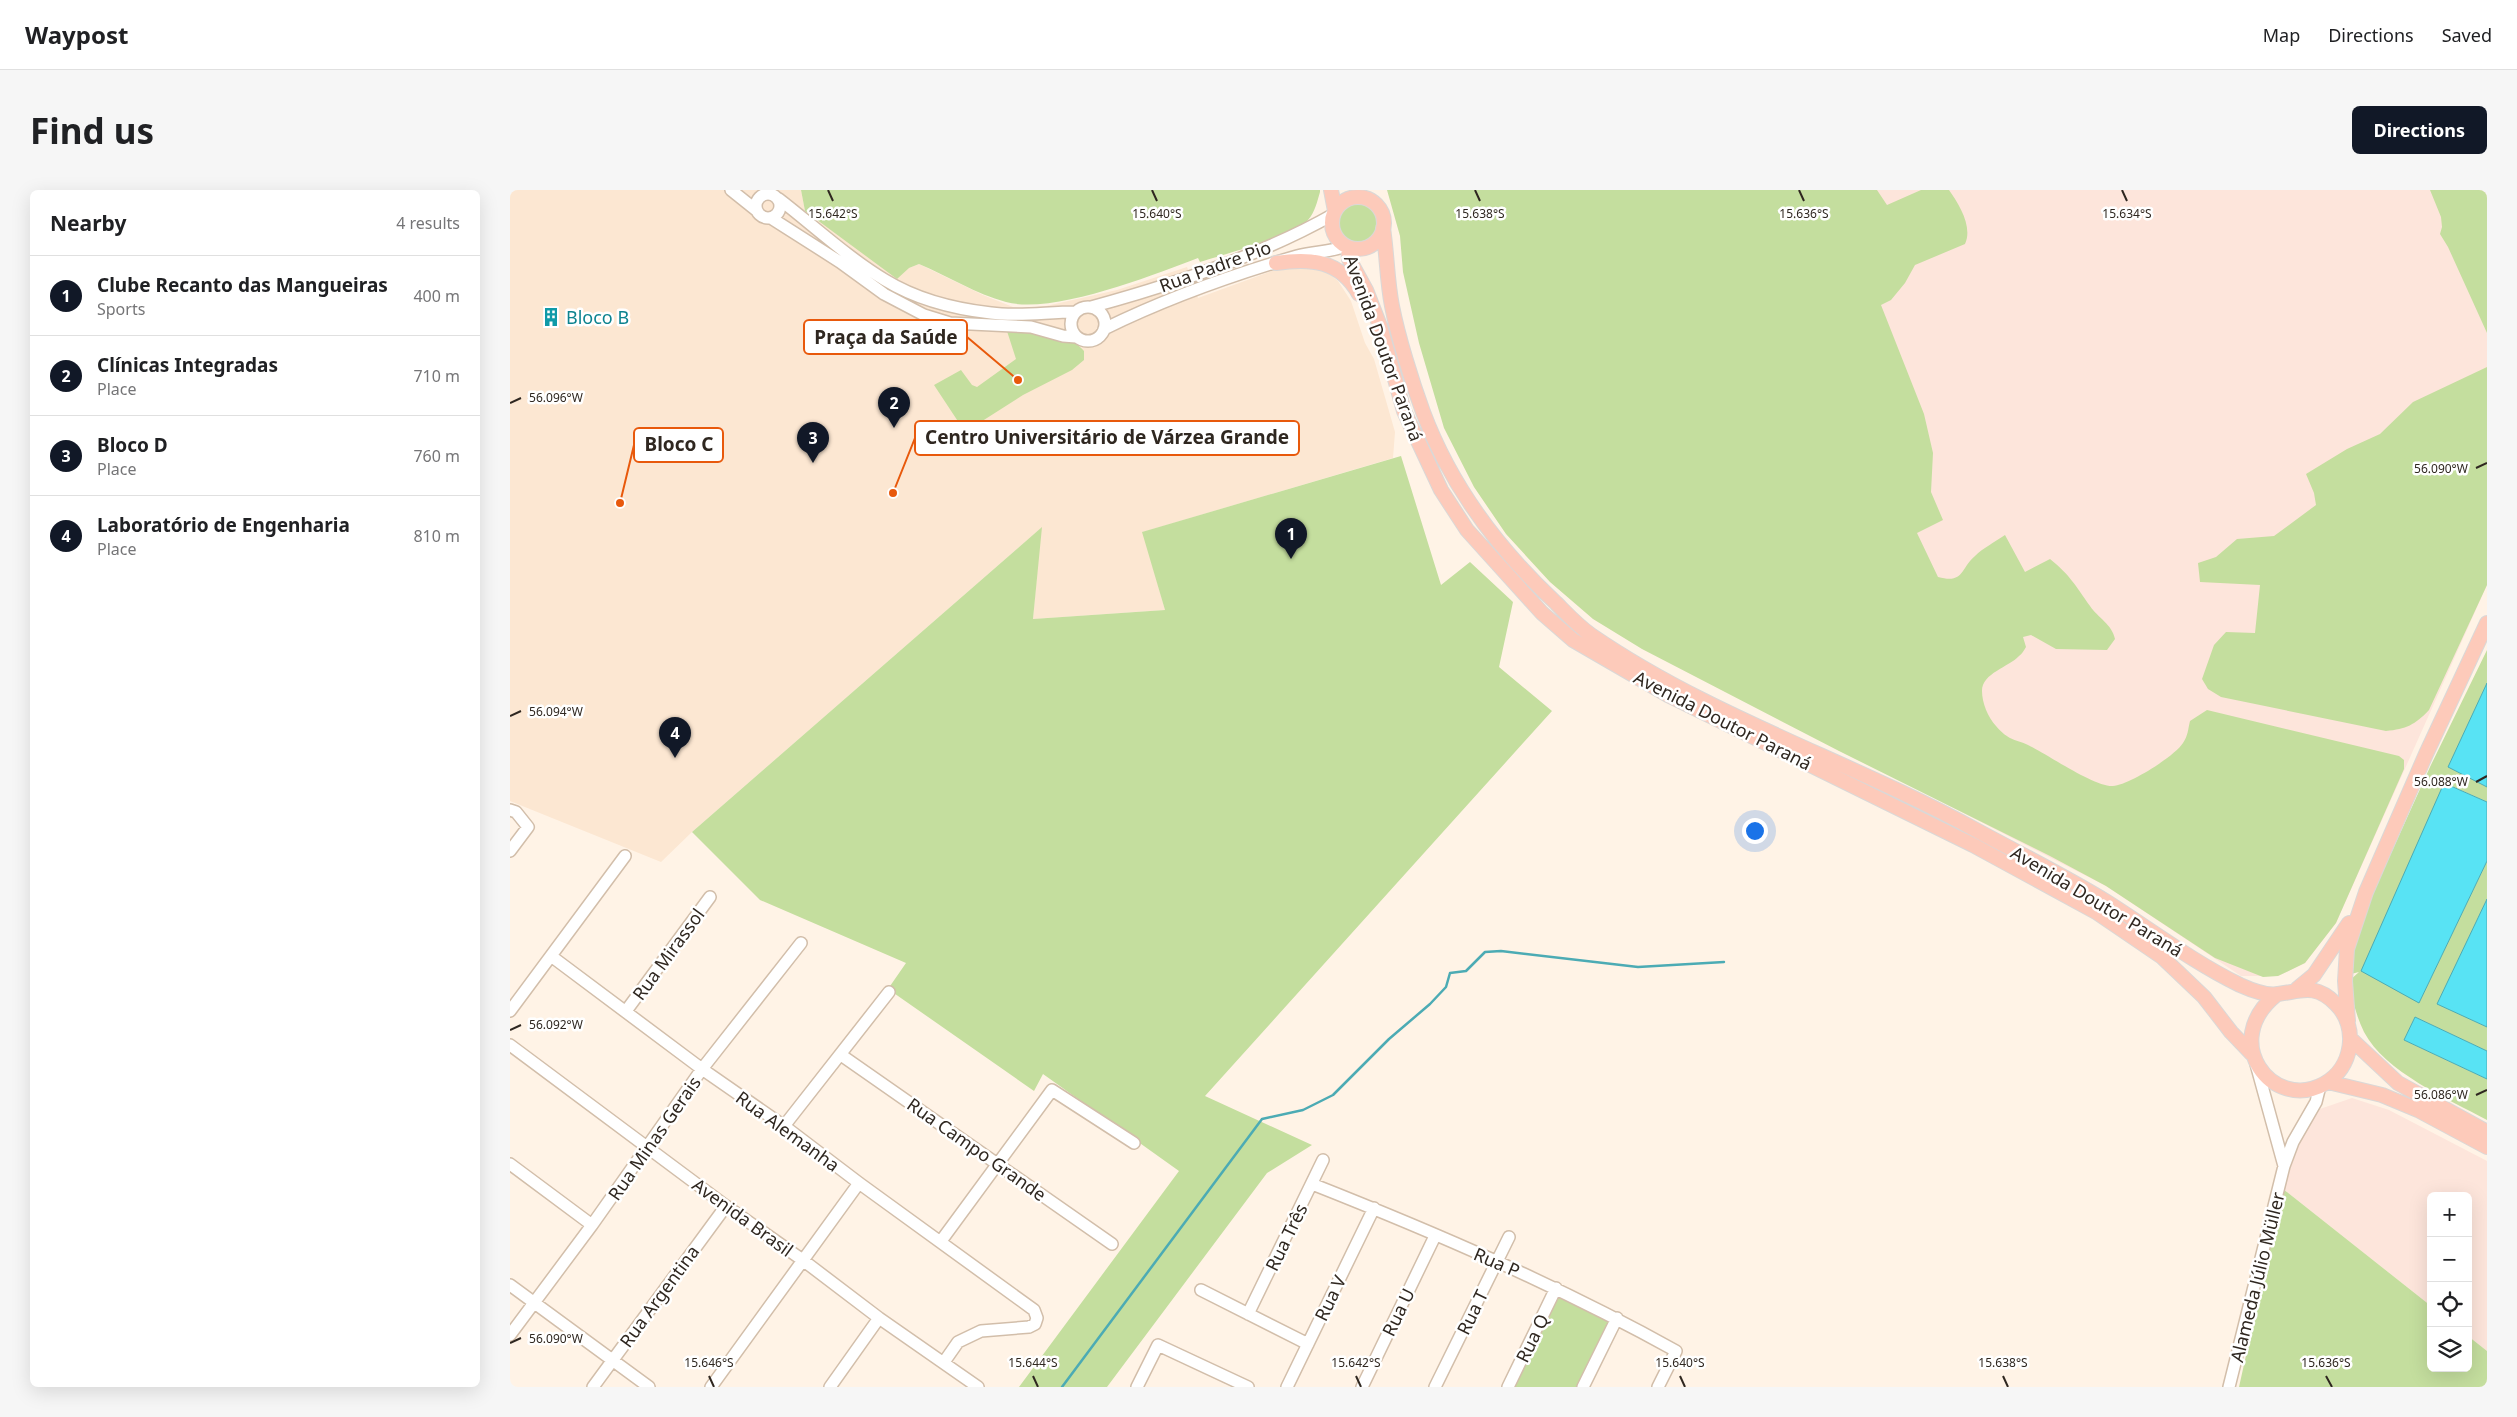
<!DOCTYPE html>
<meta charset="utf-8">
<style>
body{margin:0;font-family:"Noto Sans",sans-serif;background:#f6f6f6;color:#202124}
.controls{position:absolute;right:15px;bottom:15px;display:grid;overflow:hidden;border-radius:8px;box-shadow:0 5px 20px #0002}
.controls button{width:45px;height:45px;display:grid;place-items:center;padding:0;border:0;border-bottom:1px solid #e0e0e0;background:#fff;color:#202124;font:25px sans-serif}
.you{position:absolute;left:1244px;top:640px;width:18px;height:18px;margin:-12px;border:4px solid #fff;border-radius:50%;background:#1a73e8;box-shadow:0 0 0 8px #1a73e833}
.badge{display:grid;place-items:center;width:32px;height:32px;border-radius:50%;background:#111827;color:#fff;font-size:16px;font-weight:700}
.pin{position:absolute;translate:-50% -41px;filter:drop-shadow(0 1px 2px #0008)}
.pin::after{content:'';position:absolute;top:26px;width:18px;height:15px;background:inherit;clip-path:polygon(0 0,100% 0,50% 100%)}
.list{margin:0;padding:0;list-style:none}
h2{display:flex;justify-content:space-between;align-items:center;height:65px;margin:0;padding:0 20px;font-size:21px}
h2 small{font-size:16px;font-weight:400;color:#757577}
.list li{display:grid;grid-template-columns:32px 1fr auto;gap:15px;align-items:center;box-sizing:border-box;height:80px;padding:0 20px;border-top:1px solid #e0e0e0}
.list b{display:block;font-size:19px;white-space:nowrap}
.list p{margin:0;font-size:16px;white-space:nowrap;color:#757577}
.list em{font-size:16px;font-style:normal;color:#757577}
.icon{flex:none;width:28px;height:28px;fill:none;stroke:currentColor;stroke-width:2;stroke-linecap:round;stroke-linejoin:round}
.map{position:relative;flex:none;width:1977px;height:1197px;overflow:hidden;border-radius:8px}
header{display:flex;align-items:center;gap:30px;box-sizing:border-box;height:70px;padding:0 25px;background:#fff;border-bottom:1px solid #e0e0e0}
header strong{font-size:24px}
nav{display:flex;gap:28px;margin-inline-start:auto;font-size:18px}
.intro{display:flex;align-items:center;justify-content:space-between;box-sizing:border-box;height:120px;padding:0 30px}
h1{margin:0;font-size:35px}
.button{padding:12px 22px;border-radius:8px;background:#111827;color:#fff;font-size:18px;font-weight:700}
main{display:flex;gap:30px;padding:0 30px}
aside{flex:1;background:#fff;border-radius:8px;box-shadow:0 5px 20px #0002}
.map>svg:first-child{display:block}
.industrial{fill:#fde5db}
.built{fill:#fce7d2}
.green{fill:#c4de9e}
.water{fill:#58e3f4;stroke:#4cabb4}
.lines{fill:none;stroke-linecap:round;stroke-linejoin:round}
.stream{stroke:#4cabb4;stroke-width:2.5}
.minor-casing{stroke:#d2beaa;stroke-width:14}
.major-casing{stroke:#dad8d7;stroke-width:16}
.minor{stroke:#fff;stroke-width:11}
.major{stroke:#fdcaba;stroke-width:14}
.ticks{fill:none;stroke:#2f2720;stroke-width:2}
.labels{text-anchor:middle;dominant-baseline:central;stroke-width:5;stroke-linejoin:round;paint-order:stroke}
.street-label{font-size:18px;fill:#2f2720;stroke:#fff}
.culture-label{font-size:18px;fill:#0d838f;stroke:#fff;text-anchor:start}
.ticks-label{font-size:12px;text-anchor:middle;fill:#2f2720;stroke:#fff;stroke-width:5;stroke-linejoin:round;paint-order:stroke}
.leader{fill:none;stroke:#e8590c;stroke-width:2}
.callout-dot{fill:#e8590c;stroke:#fff;stroke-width:2}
.callout{fill:#fff;stroke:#e8590c;stroke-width:2}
.callout-label{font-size:19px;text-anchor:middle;font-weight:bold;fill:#2f2720}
</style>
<header>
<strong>Waypost</strong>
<nav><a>Map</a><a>Directions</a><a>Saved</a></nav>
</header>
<div class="intro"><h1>Find us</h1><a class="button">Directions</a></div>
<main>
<aside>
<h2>Nearby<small>4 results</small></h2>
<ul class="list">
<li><span class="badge">1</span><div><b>Clube Recanto das Mangueiras</b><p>Sports</p></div><em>400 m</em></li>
<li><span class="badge">2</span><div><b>Clínicas Integradas</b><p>Place</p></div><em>710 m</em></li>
<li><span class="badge">3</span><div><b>Bloco D</b><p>Place</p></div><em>760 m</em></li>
<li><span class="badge">4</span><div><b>Laboratório de Engenharia</b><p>Place</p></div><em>810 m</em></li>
</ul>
</aside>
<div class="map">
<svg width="1977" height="1197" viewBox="0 0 1977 1197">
<rect width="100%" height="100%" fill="#fff3e6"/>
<!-- industrial -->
<path class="industrial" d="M1304 0H1977V395L1826 733 1795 773 1768 786H1731L1596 696 1426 609Z
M1842 908 1879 920 1977 971V1161L1958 1146V1006H1921V1116L1773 999 1797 932 1807 920Z"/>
<!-- built -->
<path class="built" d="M0 0H291L295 21 399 78 409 74 473 105 503 117 512 118 536 116 607 100 677 77 688 108 773 77 802 78 817 82 828 91 841 111 855 153 864 169 885 242 883 268 633 342 655 420 523 429 531 338 182 642 151 672 0 611Z"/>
<!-- green -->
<path class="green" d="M291 0H810V2C807 12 805 22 798 30 786 45 712 65 690 72L688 68C643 85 543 125 496 112 466 104 438 86 409 74L399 78 387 89 295 21Z
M877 0H1367L1377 15 1411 0H1439C1449 14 1463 37 1455 54L1405 75 1395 93 1381 110 1371 115 1414 224 1423 263 1421 302 1433 330 1407 343 1428 387C1454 394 1450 379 1465 366 1473 358 1485 352 1495 345L1515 382 1540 369C1560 385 1565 395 1580 416 1588 428 1602 434 1605 449L1597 460 1546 459 1521 445 1513 447 1516 457C1514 460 1512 464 1509 466 1499 477 1472 483 1472 501 1472 513 1478 527 1486 536 1489 540 1496 546 1500 548 1506 551 1512 552 1518 555 1537 564 1584 597 1603 596 1619 595 1665 566 1673 553 1678 546 1678 539 1680 531L1697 520 1889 566 1894 570V579L1826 733 1795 773 1768 786 1753 787 1705 768 1596 696 1540 666 1329 561 1132 459 1083 429 1040 392 996 344 964 297 934 238 909 153 893 82 890 46Z
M1920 0H1977V143L1938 57 1930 44 1932 37 1931 27Z
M829 33a19 19 0 1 1 38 0a19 19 0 1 1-38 0Z
M496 138C518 140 560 143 574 161V170L562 180 513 205 455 242 424 195 451 180 462 195 467 197 506 169Z
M1977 177V395L1919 520C1905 535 1896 539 1876 541L1711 507 1698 499 1692 489 1704 455 1716 442 1745 443 1750 395 1690 392 1688 373 1706 367 1727 349 1764 346 1806 315 1804 303 1796 284 1837 259 1870 244 1903 212Z
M891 266 931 395 960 372 1003 412 989 477 1042 521 695 906 802 955 757 983 597 1197H509L669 981 533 884 524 901 378 799 396 773 250 710 182 642 532 337 523 429 655 420 632 342Z
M1977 460V493L1939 577 1977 597V612L1935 593 1909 813 1977 671V709L1928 814 1977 837V861L1905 827 1894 850 1977 889V930C1938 909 1875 882 1854 842 1846 826 1842 808 1839 791L1849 782 1841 784 1845 747 1868 692 1920 577Z
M1773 999 1921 1116V1178H1958V1146L1977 1161V1197H1729Z
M1048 1101 1101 1128 1067 1197H1001Z"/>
<!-- water -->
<path class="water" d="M1977 493V597L1938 577Z
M1934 593 1977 612V671L1909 813 1851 781Z
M1977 709V837L1927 814Z
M1905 827 1977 861V889L1894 850Z"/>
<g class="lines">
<!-- stream -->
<path class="stream" d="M552 1197 752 929 793 920 823 905 879 849 920 814 936 797 940 783 956 781 975 762 991 761 1128 777 1214 772"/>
<!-- minor casing -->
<g class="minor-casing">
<path id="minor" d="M221 0 246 20
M246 16a12 12 0 1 1 24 0a12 12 0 1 1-24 0Z
M269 9C304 36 337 67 375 90 406 109 445 119 481 123 508 127 537 122 565 122
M261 28 330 72 374 104 414 125 440 133 521 137 553 146 566 147
M561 134a17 17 0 1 1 34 0a17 17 0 1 1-34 0Z
M581 117C662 95 752 65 824 24
M594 139C655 109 722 85 787 66 803 61 819 63 835 56
M0 620 6 622 18 637 0 661
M41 766 192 879 274 936 349 993 524 1120 527 1128 525 1134 519 1137 471 1141 448 1152 434 1172
M0 821 115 666
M116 821 200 707
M0 855 216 1016 294 1071 369 1128 468 1197
M331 865 602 1054
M1746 874 1774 976
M274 936 379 802
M0 974 82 1035
M802 994C926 1043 1049 1096 1166 1161L1148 1197
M431 1051 542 900 624 953
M0 1095 139 1197
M691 1100 798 1154
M738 1124 813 970
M0 1145 82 1035 192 879 291 753
M83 1197 216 1016
M201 1197 349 993
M320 1197 369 1128
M627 1197 648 1155 738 1197
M777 1197 864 1018
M852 1197 925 1046
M925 1197 999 1047
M998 1197 1046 1098
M1073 1197 1107 1128
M1719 1197 1774 976 1783 952 1806 912 1810 896"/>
</g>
<!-- major casing -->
<g class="major-casing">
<path id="major" d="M821 0 825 21
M822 33a26 26 0 1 1 52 0a26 26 0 1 1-52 0Z
M873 38C877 64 877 91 882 116 888 147 902 192 913 222 941 297 988 359 1046 413 1057 424 1068 436 1081 445 1200 527 1340 571 1466 640 1510 664 1555 686 1597 712 1641 740 1683 772 1730 795 1741 800 1756 806 1768 804 1792 801 1805 793 1826 814 1849 837 1843 878 1814 894 1762 922 1709 851 1766 805
M838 57 839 69 856 100 870 136 894 221 931 300 957 340 1032 423 1063 450 1158 505 1463 655 1586 722 1652 767 1694 807 1721 842 1742 864
M766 73C801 68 830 70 849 104
M1787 799 1804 785 1839 733
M1838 831 1835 791 1837 759 1856 702 1916 564 1977 433
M1841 849 1888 893 1977 942
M1818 892 1872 905 1908 920 1977 957"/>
</g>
<!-- minor -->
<use href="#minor" class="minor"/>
<!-- major -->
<use href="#major" class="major"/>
</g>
<!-- ticks -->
<path class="ticks" d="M318 0 323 11M642 0 647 11M965 0 970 11M1289 0 1294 11M1612 0 1617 11M0 213 11 208M1966 278 1977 273M0 526 11 521M1966 592 1977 586M0 840 11 835M1966 905 1977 900M0 1153 11 1148M199 1186 204 1197M523 1186 528 1197M846 1186 851 1197M1170 1186 1175 1197M1493 1186 1498 1197M1816 1186 1822 1197"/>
<!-- icons -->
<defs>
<g id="building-bare" transform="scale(1.5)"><path d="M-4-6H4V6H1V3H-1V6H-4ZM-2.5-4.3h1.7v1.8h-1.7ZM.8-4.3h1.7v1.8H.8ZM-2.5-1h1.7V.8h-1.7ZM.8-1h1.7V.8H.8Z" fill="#0f9aa8" stroke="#fff" stroke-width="2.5" paint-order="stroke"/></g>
</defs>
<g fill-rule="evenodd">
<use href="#building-bare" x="41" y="127"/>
</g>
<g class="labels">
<!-- street labels -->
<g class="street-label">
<text transform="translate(705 76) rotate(-20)">Rua Padre Pio</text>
<text transform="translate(874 158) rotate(70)">Avenida Doutor Paraná</text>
<text transform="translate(1213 530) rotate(27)">Avenida Doutor Paraná</text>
<text transform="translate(1587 711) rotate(31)">Avenida Doutor Paraná</text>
<text transform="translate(158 764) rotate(-54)">Rua Mirassol</text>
<text transform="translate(278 941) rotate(36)">Rua Alemanha</text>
<text transform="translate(144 948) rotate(-55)">Rua Minas Gerais</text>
<text transform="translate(467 959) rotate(35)">Rua Campo Grande</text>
<text transform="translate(233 1027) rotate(36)">Avenida Brasil</text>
<text transform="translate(776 1047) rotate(-64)">Rua Três</text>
<text transform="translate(987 1072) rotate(23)">Rua P</text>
<text transform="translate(1747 1087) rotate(-76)">Alameda Júlio Müller</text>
<text transform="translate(149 1106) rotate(-54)">Rua Argentina</text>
<text transform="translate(820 1108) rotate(-64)">Rua V</text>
<text transform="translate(888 1122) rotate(-64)">Rua U</text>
<text transform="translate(962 1122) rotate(-64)">Rua T</text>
<text transform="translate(1022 1148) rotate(-64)">Rua Q</text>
</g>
<!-- culture labels -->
<g class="culture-label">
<text x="56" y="127">Bloco B</text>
</g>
</g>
<g class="ticks-label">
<text x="1617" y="28">15.634°S</text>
<text x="323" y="28">15.642°S</text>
<text x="647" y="28">15.640°S</text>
<text x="970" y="28">15.638°S</text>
<text x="1294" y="28">15.636°S</text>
<text x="46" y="212">56.096°W</text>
<text x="1931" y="283">56.090°W</text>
<text x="46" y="526">56.094°W</text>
<text x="1931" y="596">56.088°W</text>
<text x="46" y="839">56.092°W</text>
<text x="1931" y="909">56.086°W</text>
<text x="46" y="1153">56.090°W</text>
<text x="199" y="1177">15.646°S</text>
<text x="523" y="1177">15.644°S</text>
<text x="846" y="1177">15.642°S</text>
<text x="1170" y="1177">15.640°S</text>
<text x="1493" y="1177">15.638°S</text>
<text x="1816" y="1177">15.636°S</text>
</g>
<!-- callouts -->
<path class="leader" d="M508 190L457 147M383 303L405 248M110 313L124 255"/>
<g class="callout-dot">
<circle cx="508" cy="190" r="5"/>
<circle cx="383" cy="303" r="5"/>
<circle cx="110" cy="313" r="5"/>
</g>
<g class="callout">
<rect x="294" y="130" width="163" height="34" rx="5"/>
<rect x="405" y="231" width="384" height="34" rx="5"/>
<rect x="124" y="238" width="89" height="34" rx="5"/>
</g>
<g class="callout-label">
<text x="376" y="154">Praça da Saúde</text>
<text x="597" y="254">Centro Universitário de Várzea Grande</text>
<text x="169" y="261">Bloco C</text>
</g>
</svg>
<div class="controls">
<button>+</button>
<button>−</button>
<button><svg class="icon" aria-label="locate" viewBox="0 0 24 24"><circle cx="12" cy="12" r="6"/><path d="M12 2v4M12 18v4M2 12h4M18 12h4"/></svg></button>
<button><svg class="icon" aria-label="layers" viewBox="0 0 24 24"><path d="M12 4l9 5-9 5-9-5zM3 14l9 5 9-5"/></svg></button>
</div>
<div class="you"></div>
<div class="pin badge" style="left:781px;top:369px">1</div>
<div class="pin badge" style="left:384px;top:238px">2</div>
<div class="pin badge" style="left:303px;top:273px">3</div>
<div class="pin badge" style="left:165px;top:568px">4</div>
</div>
</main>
